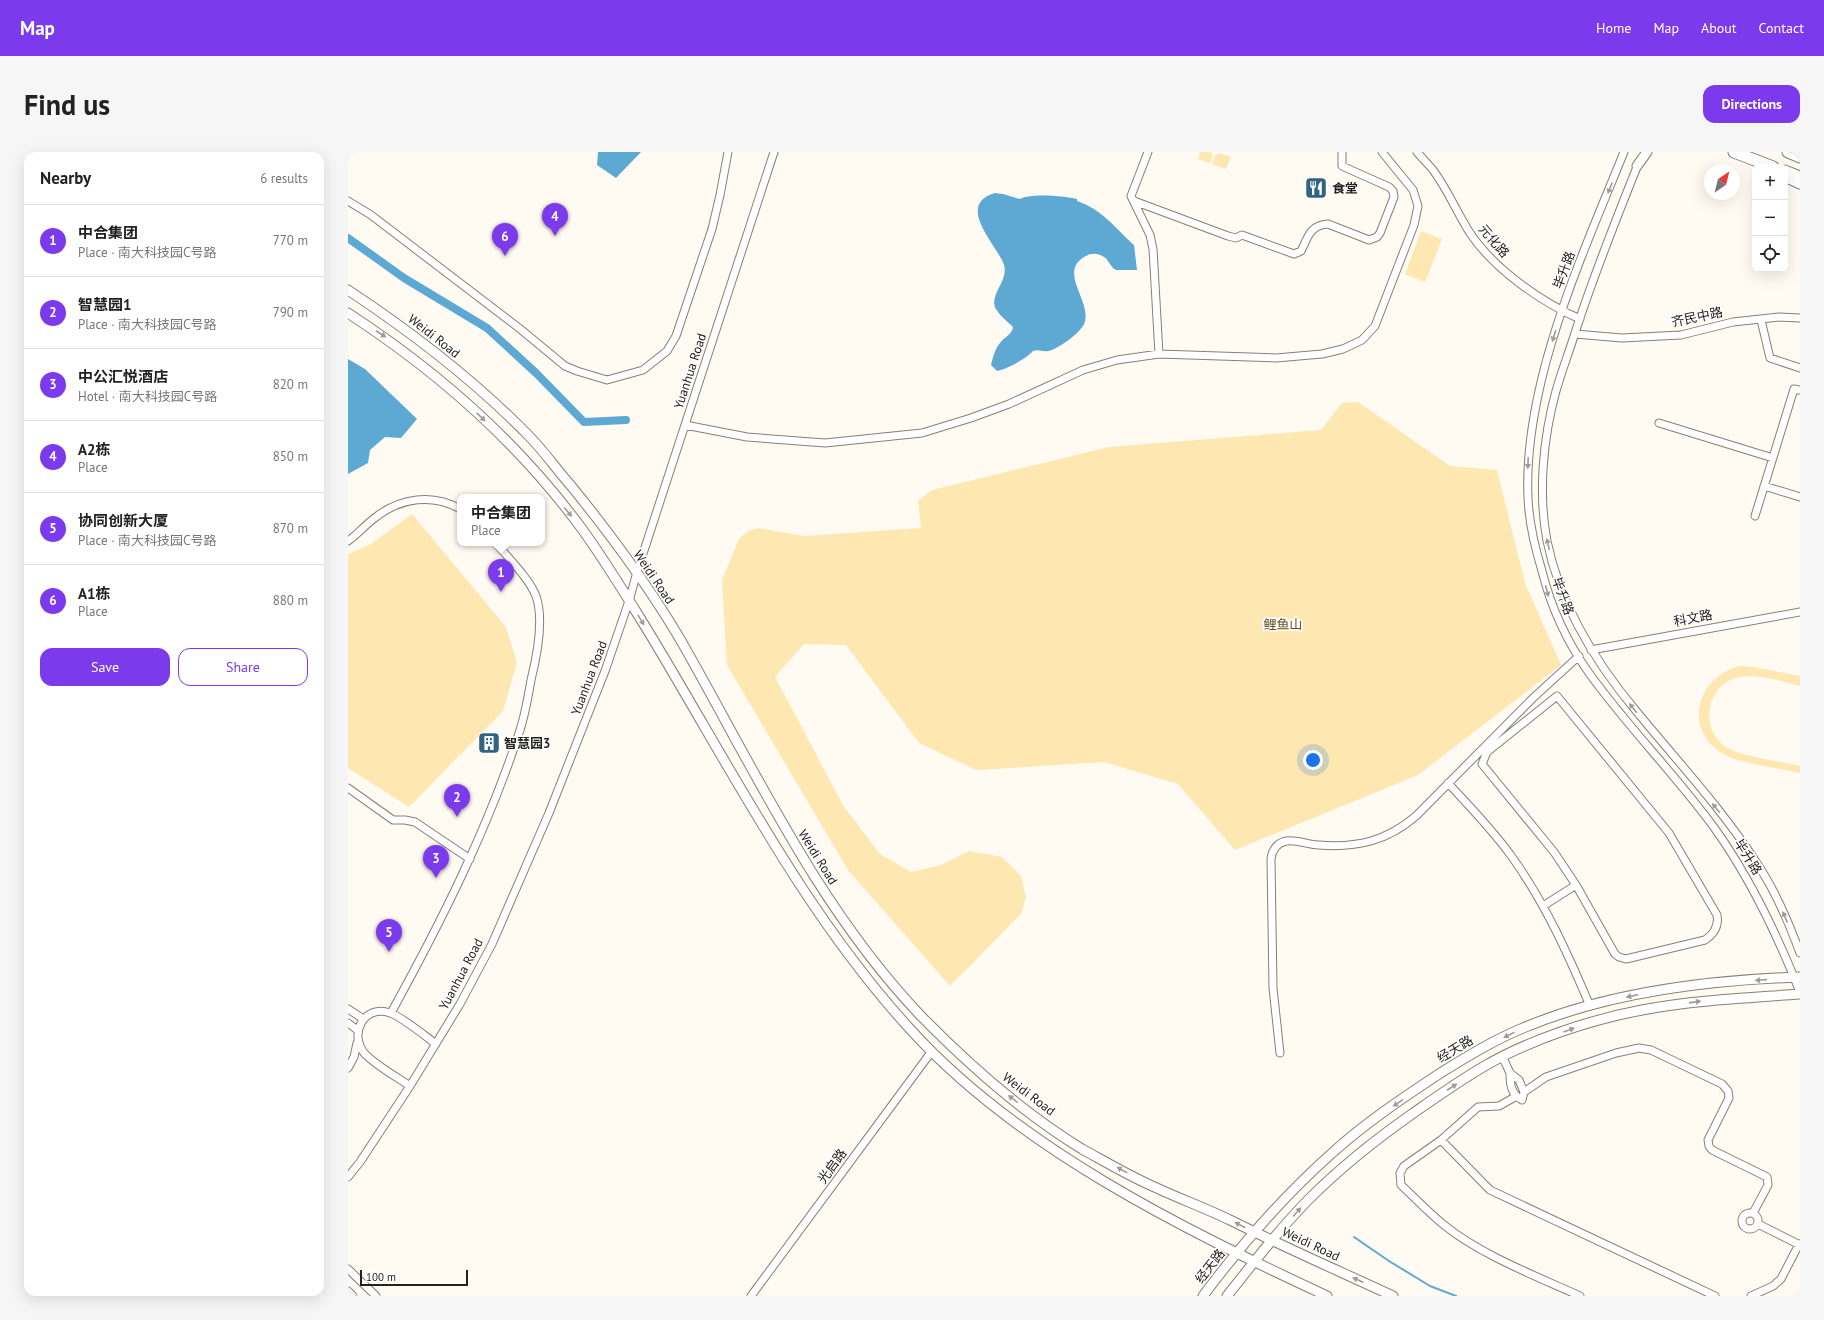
<!DOCTYPE html>
<meta charset="utf-8">
<style>
body{margin:0;font-family:"PT Sans","Noto Sans SC",sans-serif;background:#f6f6f6;color:#222}
.controls{position:absolute;right:12px;top:12px;display:grid;overflow:hidden;border-radius:8px;box-shadow:0 4px 16px #0002}
.controls button{width:36px;height:36px;display:grid;place-items:center;padding:0;border:0;border-bottom:1px solid #e0e0e0;background:#fff;color:#222;font:20px sans-serif}
.compass{position:absolute;left:1356px;top:12px;width:36px;height:36px;border-radius:50%;background:#fff;box-shadow:0 4px 16px #0002;rotate:35deg}
.scale{position:absolute;left:12px;bottom:10px;width:108px;box-sizing:border-box;padding-left:4px;border:2px solid #24221d;border-top:0;font-size:11px;line-height:14px;white-space:nowrap;color:#24221d;-webkit-text-stroke:3px #fff;paint-order:stroke}
.you{position:absolute;left:965px;top:608px;width:14px;height:14px;margin:-10px;border:3px solid #fff;border-radius:50%;background:#1a73e8;box-shadow:0 0 0 6px #1a73e833}
.badge{display:grid;place-items:center;width:26px;height:26px;border-radius:50%;background:#7c3aed;color:#fff;font-size:13px;font-weight:700}
.pin{position:absolute;translate:-50% -33px;filter:drop-shadow(0 1px 2px #0008)}
.pin::after{content:'';position:absolute;top:21px;width:14px;height:12px;background:inherit;clip-path:polygon(0 0,100% 0,50% 100%)}
.popup{position:absolute;left:109px;top:342px;width:88px;height:52px;box-sizing:border-box;display:grid;place-content:center;border-radius:8px;background:#fff;filter:drop-shadow(0 1px 3px #0005);font-size:13px;white-space:nowrap;color:#767676}
.popup b{font-size:15px;color:#222}
.popup::after{content:'';position:absolute;left:50%;top:100%;margin-left:-8px;border:8px solid transparent;border-top-color:#fff}
.list{margin:0;padding:0;list-style:none}
h2{display:flex;justify-content:space-between;align-items:center;height:52px;margin:0;padding:0 16px;font-size:17px}
h2 small{font-size:13px;font-weight:400;color:#767676}
.list li{display:grid;grid-template-columns:26px 1fr auto;gap:12px;align-items:center;box-sizing:border-box;height:72px;padding:0 16px;border-top:1px solid #e0e0e0}
.list b{display:block;font-size:15px;white-space:nowrap}
.list p{margin:0;font-size:13px;white-space:nowrap;color:#767676}
.list em{font-size:13px;font-style:normal;color:#767676}
.actions{display:flex;gap:8px;padding:12px 16px}
.actions a{flex:1;padding:9px 0;border:1px solid #7c3aed;border-radius:12px;text-align:center;font-size:14px;color:#7c3aed}
.actions .main{background:#7c3aed;color:#fff}
.icon{flex:none;width:22px;height:22px;fill:none;stroke:currentColor;stroke-width:2;stroke-linecap:round;stroke-linejoin:round}
.map{position:relative;flex:none;width:1452px;height:1144px;overflow:hidden;border-radius:12px}
header{display:flex;align-items:center;gap:24px;box-sizing:border-box;height:56px;padding:0 20px;background:#7c3aed;color:#fff}
header strong{font-size:19px}
nav{display:flex;gap:22px;margin-inline-start:auto;font-size:14px}
.intro{display:flex;align-items:center;justify-content:space-between;box-sizing:border-box;height:96px;padding:0 24px}
h1{margin:0;font-size:28px}
.button{padding:10px 18px;border-radius:12px;background:#7c3aed;color:#fff;font-size:14px;font-weight:700}
main{display:flex;gap:24px;padding:0 24px}
aside{flex:1;background:#fff;border-radius:12px;box-shadow:0 4px 16px #0002}
.map>svg:first-child{display:block}
.green{fill:#fee7b1}
.water{fill:#5ea8d4}
.lines{fill:none;stroke-linecap:round;stroke-linejoin:round}
.stream{stroke:#5ea8d4;stroke-width:2}
.canal{stroke:#5ea8d4;stroke-width:8}
.minor-casing{stroke:#858074;stroke-width:9}
.major-casing{stroke:#858074;stroke-width:11}
.highway-casing{stroke:#858074;stroke-width:13}
.minor{stroke:#fff;stroke-width:7}
.major{stroke:#fff;stroke-width:9}
.highway{stroke:#fff;stroke-width:11}
.oneway{fill:#9c9c99}
.labels{text-anchor:middle;dominant-baseline:central;stroke-width:3.5;stroke-linejoin:round;paint-order:stroke}
.poi-label{font-size:13px;font-weight:bold;fill:#24221d;stroke:#fff;text-anchor:start}
.street-label{font-size:13px;fill:#24221d;stroke:#fff}
.park-label{font-size:13px;fill:#644f18;stroke:#fff}
</style>
<header>
<strong>Map</strong>
<nav><a>Home</a><a>Map</a><a>About</a><a>Contact</a></nav>
</header>
<div class="intro"><h1>Find us</h1><a class="button">Directions</a></div>
<main>
<aside>
<h2>Nearby<small>6 results</small></h2>
<ul class="list">
<li><span class="badge">1</span><div><b>中合集团</b><p>Place · 南大科技园C号路</p></div><em>770 m</em></li>
<li><span class="badge">2</span><div><b>智慧园1</b><p>Place · 南大科技园C号路</p></div><em>790 m</em></li>
<li><span class="badge">3</span><div><b>中公汇悦酒店</b><p>Hotel · 南大科技园C号路</p></div><em>820 m</em></li>
<li><span class="badge">4</span><div><b>A2栋</b><p>Place</p></div><em>850 m</em></li>
<li><span class="badge">5</span><div><b>协同创新大厦</b><p>Place · 南大科技园C号路</p></div><em>870 m</em></li>
<li><span class="badge">6</span><div><b>A1栋</b><p>Place</p></div><em>880 m</em></li>
</ul>
<div class="actions"><a class="main">Save</a><a>Share</a></div>
</aside>
<div class="map">
<svg width="1452" height="1144" viewBox="0 0 1452 1144">
<rect width="100%" height="100%" fill="#fffbf3"/>
<!-- green -->
<path class="green" d="M852 0H863L865 3 862 11 850 7Z
M872 1 883 5 878 17 864 12 867 3Z
M1073 79 1094 87 1077 130 1057 122Z
M1010 250 1102 314 1149 318 1177 431 1213 513 1070 623 887 698 830 632 756 610 628 618 571 591 498 493 456 492 427 525 496 655 532 702 563 720 593 713 621 699 654 705 673 724 678 745 673 762 602 834 500 718 379 513 374 428 391 387 400 379 411 376 456 384 573 376 570 349 584 338 761 295 973 278 994 251Z
M64 362 158 475 169 511 155 559 61 655 0 616V402L23 392Z
M1392 514 1406 515 1452 524V534C1435 530 1409 521 1392 525 1359 531 1350 576 1378 595 1394 605 1432 609 1452 614V621C1431 616 1389 612 1372 600 1334 575 1351 523 1392 514Z"/>
<!-- water -->
<path class="water" d="M250 0H293L268 26 249 13Z
M647 41 655 42 672 47C684 41 715 44 729 47V49C754 57 768 77 786 93L789 118H768C762 115 761 108 756 105 750 101 743 101 738 104 707 120 748 152 735 174 730 182 709 198 700 199 695 200 690 197 685 199 678 207 659 217 649 219L643 213C645 205 647 197 652 191 656 185 664 183 665 175 659 169 652 164 648 157 640 143 661 129 656 113 650 94 606 53 647 41Z
M0 207 17 217 69 267 53 286 37 285 22 298 20 311 0 322Z"/>
<g class="lines">
<!-- stream -->
<path class="stream" d="M1006 1085 1041 1109 1082 1134 1108 1144"/>
<!-- canal -->
<path class="canal" d="M0 86 56 126 139 176 188 221 236 270 278 268"/>
<!-- minor casing -->
<g class="minor-casing">
<path id="minor" d="M800 0 783 44 802 83 805 97 811 202
M1069 0C1074 6 1080 12 1085 18 1100 38 1109 61 1122 81 1146 117 1193 150 1232 167
M1276 0C1234 104 1175 231 1180 346 1181 370 1187 396 1194 419 1203 455 1219 490 1241 521 1279 574 1326 621 1365 674 1402 725 1429 782 1452 840
M1291 10C1268 67 1245 125 1226 184 1220 203 1213 221 1208 239 1195 286 1190 341 1199 389 1212 453 1247 510 1289 560 1330 610 1375 658 1410 713 1428 740 1441 771 1452 801
M0 49 23 63 171 176 217 214 229 219 259 228 295 218 319 199 328 184 364 77 372 43 380 0
M786 49 880 84 888 86 894 83 946 102 953 99C960 85 962 73 980 72L1021 88 1029 85 1032 81 1046 45 1045 39 1041 35 994 14V0
M1413 168 1422 206 1452 216
M1227 182 1274 186 1333 183 1385 170 1431 165 1452 166
M1311 271 1425 306
M337 273 399 285 477 291 574 281 623 266 661 252 735 218 769 208 811 202 928 206 974 202 995 197 1014 188 1027 174 1066 73 1070 54 1065 38 1034 0
M1416 334 1452 345
M1407 364 1446 237 1452 238
M0 389C10 382 18 372 28 365 52 346 85 341 112 357
M1243 498 1452 460
M1100 631C1122 655 1145 678 1164 705 1197 751 1220 802 1242 854
M0 636 45 668H57L67 670 122 707
M1195 754 1228 733 1267 802 1271 805 1278 807 1357 788C1366 782 1371 774 1369 763L1321 681 1209 544 1139 600 1134 612 1206 700 1228 733
M0 857 14 866
M43 861C93 770 139 679 171 581 177 564 180 545 183 528 189 504 196 467 188 444 181 426 160 406 148 391
M0 871 8 877
M932 901 925 836 923 707C924 698 929 691 938 689 948 687 961 693 971 693 1009 696 1039 689 1068 664L1185 546 1231 504
M1155 906 1162 921 1171 928 1176 940 1174 948C1163 942 1162 933 1162 921
M0 916 6 905 9 891
M62 934C47 924 29 914 17 902 0 882 16 852 42 861 53 864 77 884 88 892
M1176 940 1198 925 1268 901 1291 896 1303 898 1374 932 1380 939 1381 946 1360 988 1361 994 1364 998 1419 1025 1420 1033 1405 1061
M1167 945 1151 954 1130 955 1093 988 1056 1014 1052 1021 1053 1033C1067 1046 1081 1061 1096 1073 1133 1103 1188 1124 1232 1144
M1093 988 1142 1038 1367 1144
M0 1025 12 1010 62 934 112 852 144 792 201 661 257 519 281 449 289 420 426 0
M1394 1069a8 8 0 1 1 16 0a8 8 0 1 1-16 0Z
M1410 1072 1452 1093
M0 1117 28 1144
M0 1139 5 1144
M403 1144 584 899
M1403 1144 1425 1134 1433 1127 1451 1092"/>
</g>
<!-- major casing -->
<g class="major-casing">
<path id="major" d="M1289 14 1299 0
M1437 18 1452 24
M0 138C65 181 126 228 180 283 196 299 209 318 224 335 263 383 300 433 332 487 406 616 469 755 573 864 621 913 675 961 734 997 756 1009 778 1022 800 1032 827 1045 855 1055 882 1068 936 1095 991 1119 1045 1144
M0 161C89 219 171 291 234 377 258 410 279 445 300 479 382 614 455 760 562 877 670 996 835 1077 979 1144
M855 1144C893 1093 936 1044 983 1002 1017 971 1056 945 1094 920 1120 904 1146 888 1175 876 1258 841 1362 828 1452 825
M879 1144C905 1111 931 1078 960 1048 992 1016 1027 988 1064 962 1087 946 1111 929 1135 915 1181 888 1241 868 1294 858 1346 848 1399 846 1452 842"/>
</g>
<!-- highway casing -->
<g class="highway-casing">
<path id="highway" d="M1386 0 1425 15
M1440 0 1452 5
M1437 24 1452 31"/>
</g>
<!-- minor -->
<use href="#minor" class="minor"/>
<!-- major -->
<use href="#major" class="major"/>
<!-- highway -->
<use href="#highway" class="highway"/>
</g>
<!-- one-way arrows -->
<defs><path id="oneway-solid" d="M-6-.8H1V-3.2L6.5 0L1 3.2V.8H-6Z"/></defs>
<g class="oneway">
<use href="#oneway-solid" transform="translate(1262 36) rotate(112)"/>
<use href="#oneway-solid" transform="translate(33 182) rotate(33)"/>
<use href="#oneway-solid" transform="translate(1206 184) rotate(107)"/>
<use href="#oneway-solid" transform="translate(133 265) rotate(43)"/>
<use href="#oneway-solid" transform="translate(1180 311) rotate(92)"/>
<use href="#oneway-solid" transform="translate(220 360) rotate(50)"/>
<use href="#oneway-solid" transform="translate(1200 392) rotate(-103)"/>
<use href="#oneway-solid" transform="translate(1199 439) rotate(75)"/>
<use href="#oneway-solid" transform="translate(293 468) rotate(58)"/>
<use href="#oneway-solid" transform="translate(1285 556) rotate(-129)"/>
<use href="#oneway-solid" transform="translate(1368 656) rotate(-129)"/>
<use href="#oneway-solid" transform="translate(1437 765) rotate(-113)"/>
<use href="#oneway-solid" transform="translate(1413 828) rotate(176)"/>
<use href="#oneway-solid" transform="translate(1284 844) rotate(167)"/>
<use href="#oneway-solid" transform="translate(1347 850) rotate(-8)"/>
<use href="#oneway-solid" transform="translate(1221 878) rotate(-20)"/>
<use href="#oneway-solid" transform="translate(1161 883) rotate(153)"/>
<use href="#oneway-solid" transform="translate(1104 935) rotate(-33)"/>
<use href="#oneway-solid" transform="translate(665 947) rotate(-142)"/>
<use href="#oneway-solid" transform="translate(1050 951) rotate(145)"/>
<use href="#oneway-solid" transform="translate(774 1018) rotate(-151)"/>
<use href="#oneway-solid" transform="translate(949 1060) rotate(-48)"/>
<use href="#oneway-solid" transform="translate(892 1073) rotate(-152)"/>
<use href="#oneway-solid" transform="translate(1010 1128) rotate(-155)"/>
</g>
<!-- icons -->
<defs>
<g id="restaurant-square" transform="scale(1.15)"><rect x="-9" y="-9" width="18" height="18" rx="4" fill="#316481" stroke="#fff"/><path d="M-5-6h1v4h1v-4h1v4h1v-4h1v5L-1.5 .5V6h-2V.5L-5-1ZM5-6V6H3V1.5H1.5Q1.5-4 5-6Z" fill="#fff"/></g>
<g id="building-square" transform="scale(1.15)"><rect x="-9" y="-9" width="18" height="18" rx="4" fill="#316481" stroke="#fff"/><path d="M-4-6H4V6H1V3H-1V6H-4ZM-2.5-4.3h1.7v1.8h-1.7ZM.8-4.3h1.7v1.8H.8ZM-2.5-1h1.7V.8h-1.7ZM.8-1h1.7V.8H.8Z" fill="#fff"/></g>
</defs>
<g fill-rule="evenodd">
<use href="#restaurant-square" x="968" y="36"/>
<use href="#building-square" x="141" y="591"/>
</g>
<g class="labels">
<!-- poi labels -->
<g class="poi-label">
<text x="984" y="36">食堂</text>
<text x="156" y="591">智慧园3</text>
</g>
<!-- street labels -->
<g class="street-label">
<text transform="translate(1146 89) rotate(49)">元化路</text>
<text transform="translate(1216 118) rotate(-70)">毕升路</text>
<text transform="translate(1349 165) rotate(-12)">齐民中路</text>
<text transform="translate(86 184) rotate(38)">Weidi Road</text>
<text transform="translate(342 219) rotate(-72)">Yuanhua Road</text>
<text transform="translate(306 425) rotate(56)">Weidi Road</text>
<text transform="translate(1215 444) rotate(70)">毕升路</text>
<text transform="translate(1345 466) rotate(-11)">科文路</text>
<text transform="translate(241 526) rotate(-69)">Yuanhua Road</text>
<text transform="translate(470 705) rotate(58)">Weidi Road</text>
<text transform="translate(1400 705) rotate(58)">毕升路</text>
<text transform="translate(113 822) rotate(-62)">Yuanhua Road</text>
<text transform="translate(1107 897) rotate(-31)">经天路</text>
<text transform="translate(681 942) rotate(37)">Weidi Road</text>
<text transform="translate(484 1014) rotate(-54)">光启路</text>
<text transform="translate(963 1092) rotate(25)">Weidi Road</text>
<text transform="translate(862 1114) rotate(-52)">经天路</text>
</g>
<!-- park labels -->
<g class="park-label">
<text x="935" y="472">鲤鱼山</text>
</g>
</g>
</svg>
<div class="controls">
<button>+</button>
<button>−</button>
<button><svg class="icon" aria-label="locate" viewBox="0 0 24 24"><circle cx="12" cy="12" r="6"/><path d="M12 2v4M12 18v4M2 12h4M18 12h4"/></svg></button>
</div>
<svg class="compass" viewBox="-18 -18 36 36"><path d="M0-13l5 13h-10z" fill="#e53935"/><path d="M0 13l5-13h-10z" fill="#767676"/></svg>
<div class="scale">100 m</div>
<div class="you"></div>
<div class="pin badge" style="left:153px;top:440px">1</div>
<div class="popup"><b>中合集团</b>Place</div>
<div class="pin badge" style="left:109px;top:665px">2</div>
<div class="pin badge" style="left:88px;top:726px">3</div>
<div class="pin badge" style="left:207px;top:84px">4</div>
<div class="pin badge" style="left:41px;top:800px">5</div>
<div class="pin badge" style="left:157px;top:104px">6</div>
</div>
</main>
